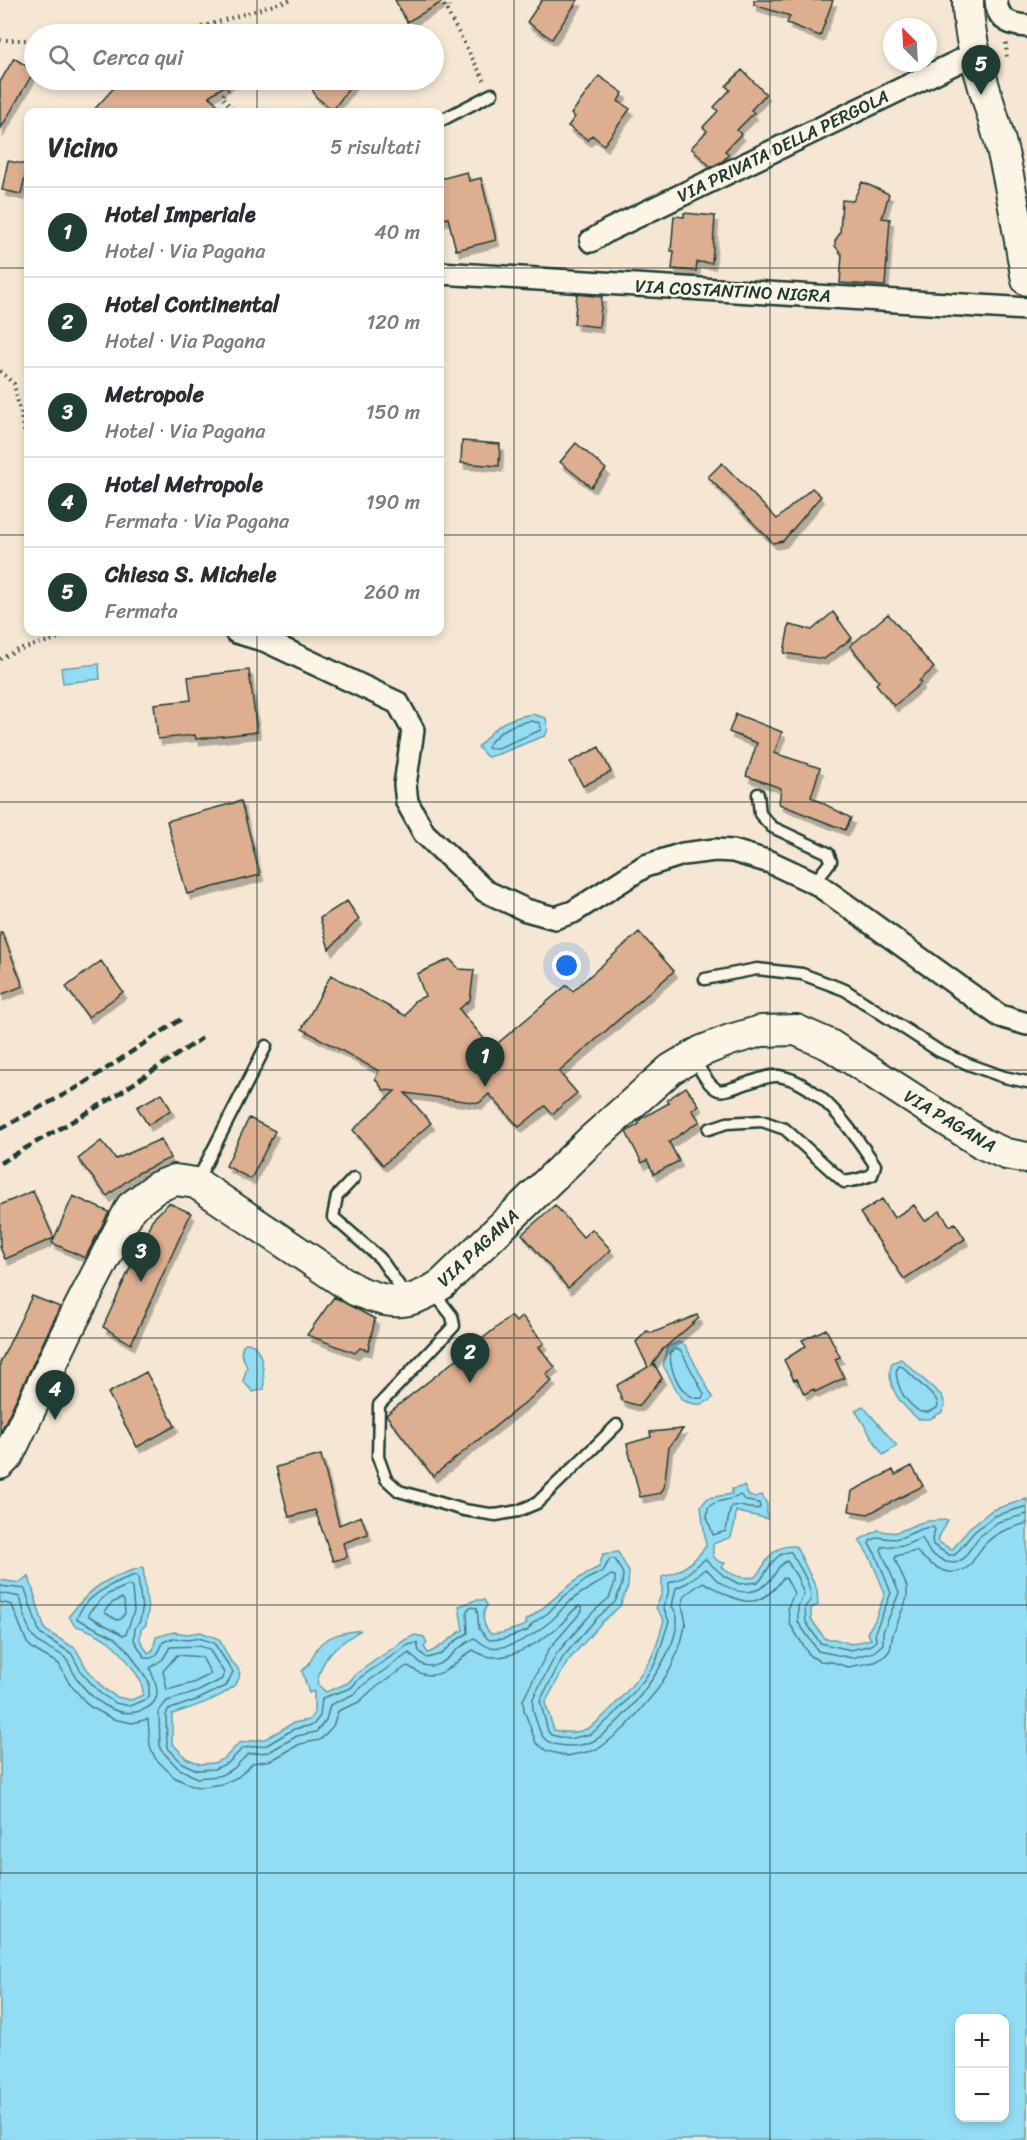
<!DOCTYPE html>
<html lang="it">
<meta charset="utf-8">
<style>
body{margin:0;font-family:Sriracha,sans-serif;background:#f2f2f3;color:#2b2b33}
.controls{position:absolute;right:18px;bottom:18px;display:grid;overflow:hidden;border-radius:12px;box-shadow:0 3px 9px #0003}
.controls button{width:54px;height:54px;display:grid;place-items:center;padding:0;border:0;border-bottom:2px solid #e1e1e2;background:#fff;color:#2b2b33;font:30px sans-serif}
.compass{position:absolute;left:883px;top:18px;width:54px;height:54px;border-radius:50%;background:#fff;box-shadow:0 3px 9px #0003;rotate:336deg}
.you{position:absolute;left:567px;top:966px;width:21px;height:21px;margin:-15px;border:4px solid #fff;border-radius:50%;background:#1a73e8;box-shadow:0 0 0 9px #1a73e833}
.badge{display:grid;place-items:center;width:39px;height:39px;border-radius:50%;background:#1f3d34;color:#fff;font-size:20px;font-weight:700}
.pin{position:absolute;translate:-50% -50px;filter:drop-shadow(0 2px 3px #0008)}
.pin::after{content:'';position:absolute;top:32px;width:21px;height:18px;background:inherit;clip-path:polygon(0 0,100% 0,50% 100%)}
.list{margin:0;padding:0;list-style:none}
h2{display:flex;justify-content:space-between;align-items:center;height:78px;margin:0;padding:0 24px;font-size:26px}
h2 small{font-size:20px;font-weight:400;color:#7c7c81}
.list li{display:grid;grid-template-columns:39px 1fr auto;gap:18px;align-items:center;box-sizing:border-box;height:90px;padding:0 24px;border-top:2px solid #e1e1e2}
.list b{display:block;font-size:22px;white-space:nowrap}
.list p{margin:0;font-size:20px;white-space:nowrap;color:#7c7c81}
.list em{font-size:20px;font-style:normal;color:#7c7c81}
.icon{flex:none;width:33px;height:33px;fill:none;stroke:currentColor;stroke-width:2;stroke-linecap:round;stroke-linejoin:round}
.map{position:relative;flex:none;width:1027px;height:2140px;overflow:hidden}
.search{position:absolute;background:#fff;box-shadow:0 3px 9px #0003;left:24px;top:24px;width:420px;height:66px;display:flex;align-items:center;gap:15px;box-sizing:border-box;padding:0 21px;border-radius:33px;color:#7c7c81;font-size:22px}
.panel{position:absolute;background:#fff;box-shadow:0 3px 9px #0003;left:24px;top:108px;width:420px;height:528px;border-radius:12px}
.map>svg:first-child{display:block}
.water{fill:#93ddf4;stroke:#659da7;stroke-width:1.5;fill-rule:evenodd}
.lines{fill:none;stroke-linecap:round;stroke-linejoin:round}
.shore{stroke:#4d7d81;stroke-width:1.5}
.building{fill:#ddae8f;stroke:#1f3d34;stroke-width:1.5;filter:url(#shadow)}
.service-casing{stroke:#1f3d34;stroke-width:15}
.minor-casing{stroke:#1f3d34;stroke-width:26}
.secondary-casing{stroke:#1f3d34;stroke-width:34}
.path{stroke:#1f3d34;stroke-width:4;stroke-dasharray:1.5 4.5;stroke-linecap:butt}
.service{stroke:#fcf5e5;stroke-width:10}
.minor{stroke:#fcf5e5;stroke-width:21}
.secondary{stroke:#fcf5e5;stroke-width:30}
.rail{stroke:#1f3d34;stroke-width:4.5;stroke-dasharray:9 4.5;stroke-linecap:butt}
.grid{fill:none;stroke:#1f3d34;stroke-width:1.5;stroke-opacity:0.55}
.labels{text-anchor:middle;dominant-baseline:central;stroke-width:5;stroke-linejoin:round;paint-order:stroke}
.street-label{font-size:18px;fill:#1f3d34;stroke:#fcf5e5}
</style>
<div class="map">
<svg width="1027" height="2140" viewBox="0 0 1027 2140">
<defs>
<filter id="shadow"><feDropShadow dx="3.5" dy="6" stdDeviation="0" flood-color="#0004"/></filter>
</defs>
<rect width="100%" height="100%" fill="#f6e7d4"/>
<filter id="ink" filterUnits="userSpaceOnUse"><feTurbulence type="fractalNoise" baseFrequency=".0167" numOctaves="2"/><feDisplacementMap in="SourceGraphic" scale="12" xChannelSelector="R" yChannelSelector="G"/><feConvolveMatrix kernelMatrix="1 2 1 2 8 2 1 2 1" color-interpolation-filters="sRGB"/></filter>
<g filter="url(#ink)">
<!-- water -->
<path class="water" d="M99 664 100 679 63 683 61 668Z
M532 714 546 718 548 730 545 736C525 742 507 753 487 757L478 747C497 725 503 719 532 714Z
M678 1342 685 1345 713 1398C701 1407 695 1405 682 1400L663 1365 667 1347Z
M246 1343C264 1343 264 1376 264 1389L253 1392 243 1381 247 1367 241 1353 243 1345Z
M901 1359 942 1396 945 1405 942 1412 930 1419H918C902 1406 884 1385 892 1363Z
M863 1406 897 1446 883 1455 855 1410Z
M744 1486 749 1496 754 1497 762 1495 767 1504V1519C757 1515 746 1515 736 1511L735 1523 731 1537 713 1544V1556L719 1562 725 1563 722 1567C733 1576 741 1579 755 1577 770 1560 769 1545 796 1546L817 1590 818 1605 811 1608V1619L825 1639H834L851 1644 871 1639 867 1633 875 1620 885 1593 870 1557 859 1540 878 1530C901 1537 903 1527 923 1522 931 1520 940 1521 948 1520L937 1541 952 1550 969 1528 992 1510 1027 1499V2140H0V1580L19 1583 29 1577 45 1630 76 1649 87 1669 104 1689 117 1697 131 1700 143 1695C143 1683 139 1678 133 1669 117 1644 102 1634 74 1625L69 1616C93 1585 106 1578 143 1567L148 1611 146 1625 141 1629 140 1640 148 1653 153 1650 156 1637 174 1632 187 1634 201 1632 219 1639C223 1646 226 1653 230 1660 233 1663 238 1667 239 1671 246 1693 186 1709 172 1714V1743L186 1758 200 1764 214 1763 225 1758 239 1743 265 1739 293 1723 309 1720 314 1713V1691L309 1693 302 1671C310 1664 310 1662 315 1652 323 1635 345 1632 361 1630 336 1646 322 1654 317 1684L326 1692 348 1683 357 1673 405 1640 415 1635 424 1637 427 1643 424 1647 428 1653C442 1648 451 1637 463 1630L459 1606 476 1600H484L487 1605C481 1616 483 1626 491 1634L502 1633 524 1626 527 1623 525 1621C552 1604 569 1580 599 1567L603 1554 618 1552 629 1572 628 1586 620 1606 602 1622 568 1661 545 1703 554 1730C565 1733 575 1734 586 1729 602 1723 641 1676 650 1660 657 1648 660 1633 664 1620L656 1608 662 1593V1577C681 1572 695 1562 706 1546L701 1506 708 1498 732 1494V1489ZM1004 2018V2118H960V2018Z"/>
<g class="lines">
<!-- shore -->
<path class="shore" d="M531 721 540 723 541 730 498 748H488V745C500 730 511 724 531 721Z
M677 1349 681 1351 704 1394 702 1398C683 1402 667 1368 671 1352Z
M899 1366 903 1367 936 1399 938 1405 937 1408 928 1412H920C905 1402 897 1388 896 1371Z
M740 1495 747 1501 759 1503 760 1508C750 1511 742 1504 733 1506L730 1510 726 1531 713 1535 707 1517 708 1508C716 1498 731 1502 740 1495Z
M129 1585 132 1588 134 1611 126 1634 123 1635 89 1616V1612L106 1595Z
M0 1586 25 1589 40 1634 71 1653 82 1673 100 1693 115 1703 130 1706 146 1699 149 1695V1682L127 1649 114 1637 77 1619C83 1597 114 1582 135 1575L138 1577 142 1610 140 1621 135 1628 134 1640 145 1658C156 1660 160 1651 163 1642L174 1638 187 1640 199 1638 214 1643 233 1672 226 1686 199 1699 168 1710 166 1715 167 1747 182 1763 197 1770 214 1769 228 1763 243 1748 267 1745 294 1729 313 1725 320 1716 322 1698 351 1688 361 1677 408 1645 417 1643 419 1651 427 1658 442 1654 454 1642 468 1633 467 1611 470 1607 477 1608 479 1629 489 1640 503 1639 527 1631 533 1623 548 1613 563 1597 589 1578 603 1571 610 1559H615L623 1574 622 1585 615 1602 597 1618 563 1657 540 1701 548 1731 551 1735 569 1739 591 1734 614 1715 644 1680 656 1662 669 1621 663 1607 668 1594 669 1583 682 1578 705 1559 724 1576 739 1584 759 1582C768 1571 775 1551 791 1552 799 1567 811 1582 811 1600L805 1607 806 1622 820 1643 851 1650 871 1645 876 1641 875 1632 891 1593 876 1555 869 1544 870 1541 879 1537C906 1544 910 1528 933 1527L935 1530 932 1539 933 1545 949 1555H955L974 1532 994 1516 1027 1506
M0 1593 20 1597C24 1610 26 1630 36 1640 44 1649 59 1650 66 1659 70 1664 72 1670 75 1676 90 1699 119 1723 147 1708 165 1698 154 1681 150 1668L163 1659 170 1647 199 1646 209 1649 224 1673 222 1679 197 1692 167 1701 159 1711 160 1749 178 1768 197 1778 219 1776 233 1769 248 1754 269 1752 297 1736 316 1732 326 1720 330 1705 354 1694 366 1683 409 1653C414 1656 417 1663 424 1665 438 1670 449 1657 458 1649 463 1645 469 1642 474 1638 479 1640 483 1646 489 1647 512 1651 536 1633 552 1620 558 1615 562 1608 568 1603 581 1591 598 1585 611 1575L615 1576V1583L609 1598 592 1613 557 1653 533 1698C531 1709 536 1719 539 1729 543 1740 548 1743 559 1745 570 1747 585 1746 595 1740 623 1724 680 1652 677 1618 677 1614 674 1610 672 1606L676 1588 687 1583 705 1569C710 1571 713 1577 718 1581 737 1595 757 1597 772 1578 777 1571 779 1564 787 1561L797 1577 804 1594 798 1606V1622L818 1651 852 1658 874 1652 883 1644V1632L899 1593 881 1550 882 1547 905 1545 922 1538 930 1553 946 1562 955 1563 963 1559 979 1537 998 1522 1027 1514
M122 1598 124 1601 125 1613 121 1619 117 1620 105 1613V1610L112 1603Z
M0 1602 12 1605 27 1643 33 1649 59 1664 69 1683 89 1706 113 1719 132 1723 148 1719 150 1746 155 1758 174 1777 192 1786 201 1787 222 1784 238 1777 253 1763 272 1760 300 1744 320 1740 333 1726 338 1711 359 1702 372 1690 407 1666C412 1667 417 1673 423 1674 444 1680 457 1659 473 1650 477 1652 481 1655 486 1656 510 1662 542 1641 559 1626 566 1620 571 1611 579 1606L582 1608V1611L549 1649 523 1700 524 1710 536 1743 547 1751 567 1756 592 1751 601 1747 626 1727 657 1690 671 1668 681 1643 686 1622 682 1605 685 1595 703 1582C735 1599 756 1617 783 1578H786L794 1593 788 1607 790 1624 810 1656 820 1661 832 1662 848 1667 875 1662 884 1657 890 1650 893 1634 907 1598V1587L895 1559 896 1556 916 1551C929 1564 951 1582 969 1566 975 1559 979 1550 986 1543 998 1531 1011 1528 1027 1523
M177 1655 202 1657 211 1674 193 1683 167 1690 163 1671Z"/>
</g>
<!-- building -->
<path class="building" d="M395 0H446L407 22Z
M542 0H578L552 39 527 22Z
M754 0H833L820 36 787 23 790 16 754 5Z
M14 58 34 71 0 130V82Z
M742 70 766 94 751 110 754 113 737 130 741 134 725 151 729 154 723 161 711 167 691 148 707 131 703 127 718 111 714 107 730 90 726 86Z
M599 76 623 93 618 101 630 109 604 145 592 135 588 140 568 126 575 117 571 114Z
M121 80H234L209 96 225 112H92Z
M308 80H355L333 110 316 97Z
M8 161 28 165 21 194 2 190Z
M467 172 469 181 481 178 496 240 456 250 448 218 440 220V179Z
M862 182 889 194 882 218 890 219 885 286 840 283 842 254 835 246V241L840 233 842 200 853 201Z
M684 213 715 216 712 263 697 262 696 271 672 269 674 251H671L674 216 684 217Z
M577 294 602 297 599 327 574 324Z
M462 441 500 444 499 466 461 463Z
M576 443 606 469 591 487 560 462Z
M722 463 777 519 812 488 821 496 783 541 773 543 708 477Z
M833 612 852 638 824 659 784 653 789 625 812 630Z
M888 614 934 668 919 681 921 683 894 706 876 684 879 681 850 646Z
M249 670 257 732 196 739 195 735 158 739 154 704 191 700 188 677Z
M736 714 782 732 774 753 820 768 811 797 851 818 845 830 779 804 781 788 746 776 757 743 729 732Z
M599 747 611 772 583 786 570 762Z
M241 801 260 875 187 894 167 821Z
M347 901 359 919 329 949 320 918Z
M0 932H2L23 986 0 995Z
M639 932 674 971 559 1072 577 1093 552 1114 545 1106 519 1127 489 1094 479 1103 405 1093 431 1123 383 1165 353 1130 395 1091 384 1090 375 1079 379 1071 302 1029 331 975 406 1016 414 1001 425 996 417 974 450 959 459 969 474 970 470 1000 459 1009 492 1048 567 985 573 991Z
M101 961 123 992 88 1017 66 987Z
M686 1087 699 1105 692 1110 700 1121 669 1142 679 1161 654 1174 647 1160 642 1163 626 1132 639 1124 638 1122 642 1118 669 1103 667 1100Z
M162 1093 171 1110 148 1125 137 1107Z
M249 1118 275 1131 251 1179 226 1166Z
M161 1139 170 1158 136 1174 107 1196 78 1159 101 1141 116 1159Z
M33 1191 54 1238 5 1259 0 1247V1205Z
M73 1196 109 1212 85 1258 52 1243Z
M882 1199 894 1218 914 1205 925 1221 940 1211 950 1226 955 1223 965 1239 904 1279 860 1213Z
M169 1203 191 1213 131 1344 103 1327 152 1220Z
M555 1205 583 1237 592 1229 611 1250 568 1288 522 1234Z
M32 1296 60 1307 0 1433V1363Z
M334 1297 375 1319 368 1350 360 1348 355 1353 307 1335Z
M697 1315 699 1318 662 1350 652 1365 654 1364 662 1378 639 1406 622 1401 617 1385 648 1367 636 1342 647 1331 652 1333Z
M511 1316 516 1322 522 1316 544 1343 539 1347 555 1367 546 1374 552 1381 433 1476 386 1415Z
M826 1329 840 1357 835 1359 844 1378 815 1392 814 1389 804 1394 797 1379 794 1380 784 1360 806 1346 802 1340Z
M146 1372 175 1426 137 1447 108 1393Z
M683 1429 669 1447 664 1487 661 1493 640 1497 627 1444 651 1437 650 1432Z
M321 1455 339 1525 361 1516 368 1534 343 1543 347 1557 333 1561 315 1510 289 1517 276 1467Z
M912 1466 923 1486 868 1514 849 1511 852 1491 893 1470 895 1475Z"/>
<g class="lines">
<!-- service casing -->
<g class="service-casing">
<path id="service" d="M440 121 492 94
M758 794 760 814 772 827 828 853 831 861 821 874 817 884
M705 979 757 969 802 974 845 990 939 1051 968 1064 1004 1077 1027 1082
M693 1057C699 1067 707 1085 718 1090 727 1094 762 1074 779 1076 820 1083 854 1133 875 1165L872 1175 856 1180 844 1182 785 1129 762 1121 727 1123 709 1129
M354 1178 337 1196 333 1217 380 1258 407 1297
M196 1183 266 1046
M434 1293 452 1316 454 1326 379 1405 378 1457 386 1479 399 1491 464 1510 496 1515 518 1511 537 1503 617 1425"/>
</g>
<!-- minor casing -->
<g class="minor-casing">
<path id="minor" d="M996 0C997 19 1009 25 1027 26
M591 241 609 230 976 53
M440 273 1027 309
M236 632 266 641 398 703 413 730 405 785 407 802 424 833 485 891 526 910 555 918 573 912 645 866 683 854 715 850 733 851 770 862 817 884 1000 1016 1027 1024"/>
</g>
<!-- secondary casing -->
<g class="secondary-casing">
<path id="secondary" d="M968 0C967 46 992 107 1003 153 1013 195 1019 237 1027 280
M0 1464 8 1456 67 1332 131 1207 157 1187 175 1180 196 1183 355 1290C392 1305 407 1307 442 1284L590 1141 671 1069 702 1051 730 1040 761 1031 796 1030 830 1045 983 1144 1006 1154 1027 1158"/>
</g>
<!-- path -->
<path class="path" d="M441 0 484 80
M179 34 290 0
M0 40H34
M1006 43 1007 60
M228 80 232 85 222 96 234 112
M0 371 14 384 28 449
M0 659 15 651 79 632"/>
<!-- service -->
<use href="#service" class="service"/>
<!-- minor -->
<use href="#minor" class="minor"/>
<!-- secondary -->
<use href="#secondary" class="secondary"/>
<!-- rail -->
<path class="rail" d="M0 1129 80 1086 181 1019
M0 1163 109 1100 202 1038"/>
</g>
</g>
<!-- grid -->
<path class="grid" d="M257 0V34M514 0V2140M770 0V2140M257 80V112M0 268H28M440 268H1027M0 535H28M440 535H1027M257 632V2140M0 802H1027M0 1070H1027M0 1338H1027M0 1605H1027M0 1873H1027"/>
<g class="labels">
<!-- street labels -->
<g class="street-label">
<text transform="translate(783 146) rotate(-26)">VIA PRIVATA DELLA PERGOLA</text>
<text transform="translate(733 291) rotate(3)">VIA COSTANTINO NIGRA</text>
<text transform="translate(950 1121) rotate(31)">VIA PAGANA</text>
<text transform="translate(478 1248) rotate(-43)">VIA PAGANA</text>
</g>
</g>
</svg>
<div class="controls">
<button>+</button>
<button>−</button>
</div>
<svg class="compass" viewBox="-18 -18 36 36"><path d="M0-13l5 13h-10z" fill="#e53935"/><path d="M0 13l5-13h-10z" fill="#7c7c81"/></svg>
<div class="you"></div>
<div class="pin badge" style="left:485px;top:1087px">1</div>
<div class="pin badge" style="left:470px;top:1383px">2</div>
<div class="pin badge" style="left:141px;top:1282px">3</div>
<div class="pin badge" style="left:55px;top:1420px">4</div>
<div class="pin badge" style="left:981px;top:95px">5</div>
<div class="search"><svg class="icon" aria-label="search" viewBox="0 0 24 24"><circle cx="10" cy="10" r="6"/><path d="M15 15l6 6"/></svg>Cerca qui</div>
<section class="panel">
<h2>Vicino<small>5 risultati</small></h2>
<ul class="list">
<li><span class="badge">1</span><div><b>Hotel Imperiale</b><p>Hotel · Via Pagana</p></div><em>40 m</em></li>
<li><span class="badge">2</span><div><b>Hotel Continental</b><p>Hotel · Via Pagana</p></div><em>120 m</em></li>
<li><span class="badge">3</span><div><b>Metropole</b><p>Hotel · Via Pagana</p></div><em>150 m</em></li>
<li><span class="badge">4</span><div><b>Hotel Metropole</b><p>Fermata · Via Pagana</p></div><em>190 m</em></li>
<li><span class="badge">5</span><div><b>Chiesa S. Michele</b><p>Fermata</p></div><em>260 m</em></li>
</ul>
</section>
</div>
